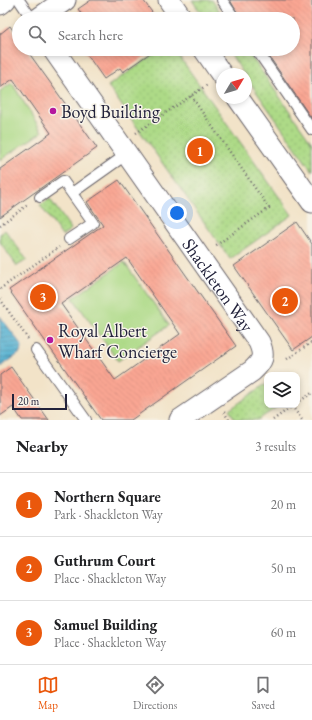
<!DOCTYPE html>
<meta charset="utf-8">
<style>
body{margin:0;font-family:"EB Garamond",serif;background:#f6f6f6;color:#202124}
.controls{position:absolute;right:12px;bottom:12px;display:grid;overflow:hidden;border-radius:8px;box-shadow:0 2px 6px #0003}
.controls button{width:36px;height:36px;display:grid;place-items:center;padding:0;border:0;border-bottom:1px solid #e0e0e0;background:#fff;color:#202124;font:20px sans-serif}
.compass{position:absolute;left:216px;top:68px;width:36px;height:36px;border-radius:50%;background:#fff;box-shadow:0 2px 6px #0003;rotate:52deg}
.scale{position:absolute;left:12px;bottom:10px;width:55px;box-sizing:border-box;padding-left:4px;border:2px solid #22223b;border-top:0;font-size:11px;line-height:14px;white-space:nowrap;color:#22223b;-webkit-text-stroke:3px #f7f3e8;paint-order:stroke}
.you{position:absolute;left:177px;top:213px;width:14px;height:14px;margin:-10px;border:3px solid #fff;border-radius:50%;background:#1a73e8;box-shadow:0 0 0 6px #1a73e833}
.badge{display:grid;place-items:center;width:26px;height:26px;border-radius:50%;background:#ea580c;color:#fff;font-size:13px;font-weight:700}
.pin{position:absolute;translate:-50% -50%;border:2px solid #fff;box-shadow:0 1px 4px #0006}
.list{margin:0;padding:0;list-style:none}
h2{display:flex;justify-content:space-between;align-items:center;height:52px;margin:0;padding:0 16px;font-size:17px}
h2 small{font-size:13px;font-weight:400;color:#757577}
.list li{display:grid;grid-template-columns:26px 1fr auto;gap:12px;align-items:center;box-sizing:border-box;height:64px;padding:0 16px;border-top:1px solid #e0e0e0}
.list b{display:block;font-size:15px;white-space:nowrap}
.list p{margin:0;font-size:13px;white-space:nowrap;color:#757577}
.list em{font-size:13px;font-style:normal;color:#757577}
.icon{flex:none;width:22px;height:22px;fill:none;stroke:currentColor;stroke-width:2;stroke-linecap:round;stroke-linejoin:round}
.map{position:relative;flex:none;width:312px;height:420px;overflow:hidden}
.search{position:absolute;background:#fff;box-shadow:0 2px 6px #0003;left:12px;right:12px;top:12px;height:44px;display:flex;align-items:center;gap:10px;box-sizing:border-box;padding:0 14px;border-radius:22px;color:#757577;font-size:15px}
.sheet{height:244px;background:#fff}
nav{display:flex;justify-content:space-around;align-items:center;box-sizing:border-box;height:56px;border-top:1px solid #e0e0e0;background:#fff;font-size:11px;color:#757577}
nav a{display:grid;justify-items:center;gap:2px}
nav .on{color:#ea580c}
.map>svg:first-child{display:block}
.grass{fill:url(#grass-dots);stroke:#687e61}
.garden{fill:#adda87;stroke:#687e61}
.water{fill:url(#water-rules);stroke:#3a6986}
.building{fill:url(#building-back-hatch);fill-rule:evenodd}
.lines{fill:none;stroke-linecap:round;stroke-linejoin:round}
.service-casing{stroke:#6b666c;stroke-width:12}
.minor-casing{stroke:#6b666c;stroke-width:23}
.path{stroke:#6b666c;stroke-width:2.5;stroke-dasharray:1 3;stroke-linecap:butt}
.service{stroke:#fff;stroke-width:10}
.minor{stroke:#fff;stroke-width:21}
.poi-dot{fill:#b5179e;stroke:#f7f3e8;stroke-width:1.5}
.labels{text-anchor:middle;dominant-baseline:central;stroke-width:3;stroke-linejoin:round;paint-order:stroke}
.poi-label{font-size:18px;fill:#22223b;stroke:#f7f3e8;text-anchor:start}
.street-label{font-size:18px;fill:#22223b;stroke:#f7f3e8}
</style>
<div class="map">
<svg width="312" height="420" viewBox="0 0 312 420">
<defs>
<pattern id="grass-dots" width="8" height="8" patternUnits="userSpaceOnUse"><rect width="8" height="8" fill="#adda87"/><path d="M2 2h.1M6 6h.1" fill="none" stroke="#95bb75" stroke-width="1.8" stroke-linecap="round"/></pattern>
<pattern id="water-rules" width="6" height="5" patternUnits="userSpaceOnUse"><rect width="6" height="5" fill="#53b0d1"/><path d="M0 2.5h6" fill="none" stroke="#448fab"/></pattern>
<pattern id="building-back-hatch" width="6" height="6" patternUnits="userSpaceOnUse"><rect width="6" height="6" fill="#faa693"/><path d="M-1 5l2 2M0 0l6 6M5-1l2 2" fill="none" stroke="#d68f80"/></pattern>
</defs>
<rect width="100%" height="100%" fill="#f7f3e8"/>
<filter id="ink" filterUnits="userSpaceOnUse"><feTurbulence type="fractalNoise" baseFrequency=".025" numOctaves="2"/><feDisplacementMap in="SourceGraphic" scale="8" xChannelSelector="R" yChannelSelector="G"/><feConvolveMatrix kernelMatrix="1 2 1 2 8 2 1 2 1" color-interpolation-filters="sRGB"/></filter>
<filter id="wash" filterUnits="userSpaceOnUse"><feTurbulence type="fractalNoise" baseFrequency=".012" numOctaves="4" result="noise"/><feDisplacementMap in="SourceGraphic" scale="16" xChannelSelector="R" yChannelSelector="G"/><feGaussianBlur stdDeviation="0.9" result="paint"/><feColorMatrix in="noise" values="0 0 0 0 0 0 0 0 0 0 0 0 0 0 0 0 0 1.4 0 .05"/><feComposite in="paint" operator="in"/></filter>
<g filter="url(#wash)">
<rect width="100%" height="100%" fill="#f2e3c8"/>
<!-- grass -->
<path class="grass" d="M192 0H212L225 19H205Z
M162 49H174L292 215 230 259 108 86Z
M227 49H246L312 143V171L246 77V74H244Z
M50 199 71 229 62 236 40 205Z
M5 230 27 260 17 266 0 242V234Z
M267 383V405H280L258 420H236L229 410Z"/>
<!-- garden -->
<path class="garden" d="M12 83 42 132 0 160V91Z
M124 262 169 325 118 361 73 298Z"/>
<!-- water -->
<path class="water" d="M0 316 22 346 20 353 0 367Z"/>
<g id="blocks">
<!-- building -->
<path class="building" d="M91 0H143L157 19H85L78 9Z
M230 0H312V119L264 49H293V19H241Z
M10 26 19 39V49H26L97 148 0 217V169L51 133 13 79 0 88V34Z
M83 49H156L123 72 120 68 104 79Z
M119 180 236 346 131 420H101L9 290 103 225 87 202ZM127 258 180 334 115 380 61 304Z
M297 222 312 244V337L293 350 234 266Z
M11 367 49 420H22L13 407 0 416V375Z"/>
</g>
</g>
<g filter="url(#ink)">
<use href="#blocks" fill-opacity="0" stroke="#6b666c" stroke-width="1"/>
<g class="lines">
<!-- service casing -->
<g class="service-casing">
<path id="service" d="M19 0 32 19
M222 0 235 19
M256 49 312 130
M72 193 127 154
M40 197 63 181 93 223 69 239
M36 350 86 420"/>
</g>
<!-- minor casing -->
<g class="minor-casing">
<g id="minor">
<path d="M169 0 182 19"/>
<path d="M0 4 5 0"/>
<path d="M38 19 65 0"/>
<path id="s1" d="M53 49 259 342C265 356 263 361 252 371L180 420"/>
<path d="M204 49 222 75"/>
<path d="M238 98 312 202"/>
</g>
</g>
<!-- path -->
<path class="path" d="M191 96 269 208 215 246
M136 133 207 85
M0 225 29 204
M0 289 59 247
M0 299 28 339
M287 359 312 342
M297 403 312 393
M292 406 302 420
M224 412 229 420
M273 420 294 405"/>
<!-- service -->
<use href="#service" class="service"/>
<!-- minor -->
<use href="#minor" class="minor"/>
</g>
</g>
<!-- markers -->
<g class="poi-dot">
<circle cx="53" cy="111" r="4"/>
<circle cx="50" cy="340" r="4"/>
</g>
<g class="labels">
<!-- poi labels -->
<g class="poi-label">
<text x="61" y="111">Boyd Building</text>
<text x="58" y="330">Royal Albert<tspan x="58" dy="21">Wharf Concierge</tspan></text>
</g>
<!-- street labels -->
<g class="street-label">
<text stroke="none"><textPath href="#s1" startOffset="288">Shackleton Way</textPath></text>
</g>
</g>
</svg>
<div class="controls">
<button><svg class="icon" aria-label="layers" viewBox="0 0 24 24"><path d="M12 4l9 5-9 5-9-5zM3 14l9 5 9-5"/></svg></button>
</div>
<svg class="compass" viewBox="-18 -18 36 36"><path d="M0-13l5 13h-10z" fill="#e53935"/><path d="M0 13l5-13h-10z" fill="#757577"/></svg>
<div class="scale">20 m</div>
<div class="you"></div>
<div class="pin badge" style="left:200px;top:151px">1</div>
<div class="pin badge" style="left:285px;top:301px">2</div>
<div class="pin badge" style="left:43px;top:297px">3</div>
<div class="search"><svg class="icon" aria-label="search" viewBox="0 0 24 24"><circle cx="10" cy="10" r="6"/><path d="M15 15l6 6"/></svg>Search here</div>
</div>
<section class="sheet">
<h2>Nearby<small>3 results</small></h2>
<ul class="list">
<li><span class="badge">1</span><div><b>Northern Square</b><p>Park · Shackleton Way</p></div><em>20 m</em></li>
<li><span class="badge">2</span><div><b>Guthrum Court</b><p>Place · Shackleton Way</p></div><em>50 m</em></li>
<li><span class="badge">3</span><div><b>Samuel Building</b><p>Place · Shackleton Way</p></div><em>60 m</em></li>
</ul>
</section>
<nav>
<a class="on"><svg class="icon" aria-label="map" viewBox="0 0 24 24"><path d="M3 6l6-2 6 2 6-2v14l-6 2-6-2-6 2zM9 4v14M15 6v14"/></svg>Map</a>
<a><svg class="icon" aria-label="directions" viewBox="0 0 24 24"><path d="M12 3l9 9-9 9-9-9zM9 14v-3h6M13 9l2 2-2 2"/></svg>Directions</a>
<a><svg class="icon" aria-label="saved" viewBox="0 0 24 24"><path d="M7 4h10v16l-5-4-5 4z"/></svg>Saved</a>
</nav>
